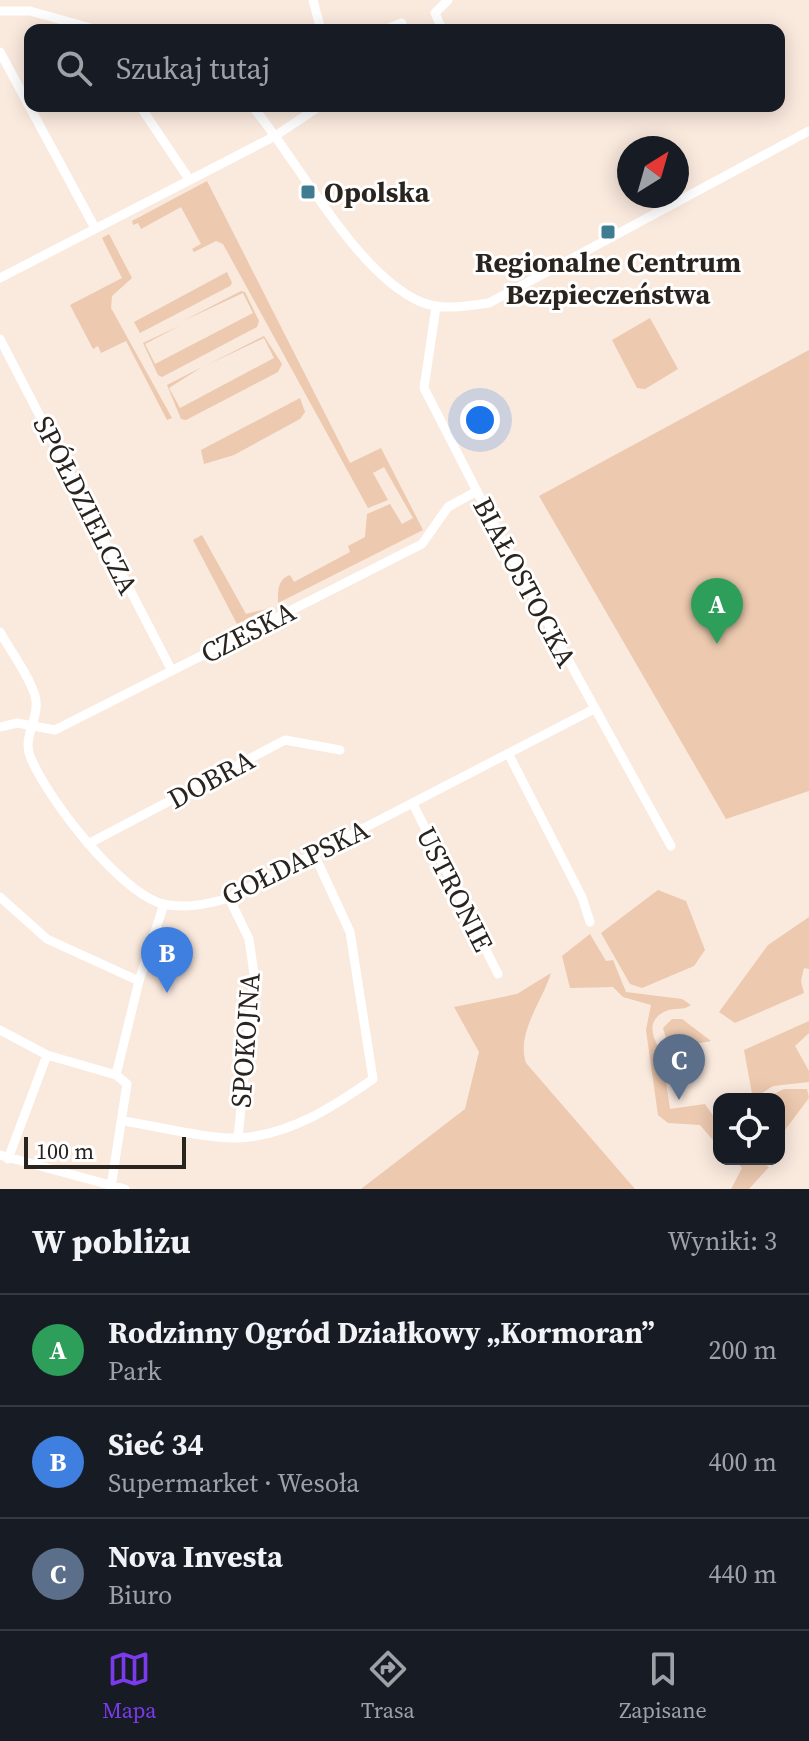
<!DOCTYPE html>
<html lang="pl">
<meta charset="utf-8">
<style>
body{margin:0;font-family:"Source Serif 4",serif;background:#20242c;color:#f1f3f6}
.controls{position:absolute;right:24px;bottom:24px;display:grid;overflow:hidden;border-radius:16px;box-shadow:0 4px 20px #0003}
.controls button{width:72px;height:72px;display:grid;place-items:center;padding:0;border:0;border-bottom:2px solid #363941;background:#171b24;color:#f1f3f6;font:40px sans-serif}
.compass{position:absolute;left:617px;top:136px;width:72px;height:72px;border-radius:50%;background:#171b24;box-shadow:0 4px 20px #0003;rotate:37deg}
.scale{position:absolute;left:24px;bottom:20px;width:162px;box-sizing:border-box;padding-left:8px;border:4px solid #2a241f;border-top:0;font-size:22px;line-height:28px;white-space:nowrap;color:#2a241f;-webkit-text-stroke:6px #fff;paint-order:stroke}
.you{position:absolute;left:480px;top:420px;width:28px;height:28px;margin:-20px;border:6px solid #fff;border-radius:50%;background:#1a73e8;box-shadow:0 0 0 12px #1a73e833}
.badge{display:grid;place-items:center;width:52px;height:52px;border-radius:50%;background:#7c3aed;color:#fff;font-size:26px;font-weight:700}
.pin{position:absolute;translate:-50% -66px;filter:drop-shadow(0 2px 4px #0008)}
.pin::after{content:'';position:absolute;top:42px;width:28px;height:24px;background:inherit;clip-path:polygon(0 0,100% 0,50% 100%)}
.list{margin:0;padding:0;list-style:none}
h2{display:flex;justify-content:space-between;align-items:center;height:104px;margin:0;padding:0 32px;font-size:34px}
h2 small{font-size:26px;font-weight:400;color:#9ea1a6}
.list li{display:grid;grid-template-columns:52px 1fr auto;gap:24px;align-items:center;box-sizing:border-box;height:112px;padding:0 32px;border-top:2px solid #363941}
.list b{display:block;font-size:30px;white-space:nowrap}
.list p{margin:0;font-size:26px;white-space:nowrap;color:#9ea1a6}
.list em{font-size:26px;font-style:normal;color:#9ea1a6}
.icon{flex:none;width:44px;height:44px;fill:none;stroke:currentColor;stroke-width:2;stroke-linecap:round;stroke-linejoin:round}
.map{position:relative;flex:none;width:809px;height:1189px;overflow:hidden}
.search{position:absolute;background:#171b24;box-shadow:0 4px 20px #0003;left:24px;right:24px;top:24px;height:88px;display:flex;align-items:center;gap:20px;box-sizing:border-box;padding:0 28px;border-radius:16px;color:#9ea1a6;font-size:30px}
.sheet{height:440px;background:#171b24}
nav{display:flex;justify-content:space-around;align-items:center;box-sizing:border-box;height:112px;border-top:2px solid #363941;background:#171b24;font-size:22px;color:#9ea1a6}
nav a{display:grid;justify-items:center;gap:4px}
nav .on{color:#7c3aed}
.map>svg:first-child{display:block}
.green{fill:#ecc9af}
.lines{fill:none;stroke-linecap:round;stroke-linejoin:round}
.street{stroke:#fff;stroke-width:9}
.poi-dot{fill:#3f7c92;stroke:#fff;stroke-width:3}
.labels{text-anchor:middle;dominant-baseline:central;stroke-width:6;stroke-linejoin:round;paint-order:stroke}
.poi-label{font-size:28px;font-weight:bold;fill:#2a241f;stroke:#fff;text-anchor:start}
.street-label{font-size:28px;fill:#2a241f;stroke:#fff}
</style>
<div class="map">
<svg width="809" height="1189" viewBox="0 0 809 1189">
<rect width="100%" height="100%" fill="#fae9dd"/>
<!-- green -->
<path class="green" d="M207 181 350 463 381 448 423 530 278 603C278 591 277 580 290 575L294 582 350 552 348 546 365 537 367 514 390 504 402 524 413 518 384 467 373 473 388 500 368 508 223 244 216 241 194 252 192 249 201 244 181 207 141 229 138 223 133 225 132 221Z
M109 234 132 278 112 296 111 308 172 418 167 420 126 341 101 353 98 346 93 349 70 305 122 278 102 238Z
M227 272 232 283 230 286 140 333 134 322Z
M241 291 245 292 259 321 257 327 162 377 158 375 143 343 181 325 145 344 155 364 253 313 243 293 183 321Z
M650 318 678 369 645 389 637 388 612 340Z
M264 336 282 364 278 372 186 420 181 419 167 385 202 367 169 388 180 408 274 358 264 338 207 365Z
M809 350V791L726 819 539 496Z
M300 398 305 412 300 419 234 455 204 464 201 450Z
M202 535 246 614 266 609 237 624 193 540Z
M658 890 686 901 705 950 694 966 642 988 630 984 601 933Z
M809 917V969L804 968 801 981 804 993 735 1023 719 1012 768 945Z
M590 934 606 961 613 960 626 992 682 999 691 1005C683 1011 675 1007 666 1011 638 1024 661 1047 666 1064L664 1069 670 1109 705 1104 719 1124V1147L700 1125 668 1123 658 1115 646 1030 651 1005 623 997 613 987 570 988 562 956Z
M551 973C542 1002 516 1033 526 1063L635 1189H361L465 1109 479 1052 454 1007 517 994Z
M672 1019H682L711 1041 676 1048 668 1045 663 1028Z
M809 1021V1033L795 1046 809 1071V1082L773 1086 753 1099 744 1050Z
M784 1089H807L809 1098 779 1138V1099H763Z
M735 1159H758L769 1167 749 1189H731L742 1168Z"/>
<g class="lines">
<!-- street -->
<path class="street" d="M313 0 321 30
M0 11H30L98 30
M384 30 402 23
M436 30 441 27 435 13 448 0
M0 52 95 228
M140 106 189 179
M252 106C299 162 356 274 421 302 443 311 467 306 489 303L809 131
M0 278 275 136 320 106
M436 307 424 388 501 538 671 846
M0 339 172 671
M0 632C11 652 29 675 35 696 41 716 22 737 30 756 46 797 120 893 163 904 185 909 208 904 229 898L594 709
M0 727 17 723 55 730 422 544 448 507 477 491
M509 755 582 897 590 922
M413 804 498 974
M88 844 285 740 340 750
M0 897 47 939 139 981
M229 898 249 939 254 974 238 1138
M0 1030 47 1055 116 1075
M123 1121C158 1126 205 1139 239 1138 290 1135 333 1107 373 1079L350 932 314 854
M0 1155 125 1189
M8 1159 47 1055
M111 1187 127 1084 116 1075 139 981 164 904"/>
</g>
<!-- markers -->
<g class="poi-dot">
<rect x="300" y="184" width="16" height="16" rx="4"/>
<rect x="600" y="224" width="16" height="16" rx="4"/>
</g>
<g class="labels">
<!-- poi labels -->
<g class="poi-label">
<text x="324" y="192">Opolska</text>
<text x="608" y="262" text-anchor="middle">Regionalne Centrum<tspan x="608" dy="32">Bezpieczeństwa</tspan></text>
</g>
<!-- street labels -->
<g class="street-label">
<text transform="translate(86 505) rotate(63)">SPÓŁDZIELCZA</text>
<text transform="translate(525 582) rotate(62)">BIAŁOSTOCKA</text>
<text transform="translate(248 632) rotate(-27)">CZESKA</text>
<text transform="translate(211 779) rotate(-28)">DOBRA</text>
<text transform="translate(295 862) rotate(-26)">GOŁDAPSKA</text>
<text transform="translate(455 889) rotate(63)">USTRONIE</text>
<text transform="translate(245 1040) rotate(-86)">SPOKOJNA</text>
</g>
</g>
</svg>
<div class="controls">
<button><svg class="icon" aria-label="locate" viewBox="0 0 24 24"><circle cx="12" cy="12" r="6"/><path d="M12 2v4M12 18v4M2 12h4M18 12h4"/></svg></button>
</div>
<svg class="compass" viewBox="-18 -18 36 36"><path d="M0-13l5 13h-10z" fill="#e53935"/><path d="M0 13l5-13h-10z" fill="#9ea1a6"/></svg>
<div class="scale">100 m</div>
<div class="you"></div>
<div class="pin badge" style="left:717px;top:644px;background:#2e9e5b">A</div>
<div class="pin badge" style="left:167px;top:993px;background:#3f7fe0">B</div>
<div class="pin badge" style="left:679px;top:1100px;background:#5c6f8a">C</div>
<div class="search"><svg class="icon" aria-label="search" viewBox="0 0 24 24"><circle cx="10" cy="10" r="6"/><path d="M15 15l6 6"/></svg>Szukaj tutaj</div>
</div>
<section class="sheet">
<h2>W pobliżu<small>Wyniki: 3</small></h2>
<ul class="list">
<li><span class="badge" style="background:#2e9e5b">A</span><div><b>Rodzinny Ogród Działkowy „Kormoran”</b><p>Park</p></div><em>200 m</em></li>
<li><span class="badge" style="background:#3f7fe0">B</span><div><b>Sieć 34</b><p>Supermarket · Wesoła</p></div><em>400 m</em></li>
<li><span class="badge" style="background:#5c6f8a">C</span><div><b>Nova Investa</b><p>Biuro</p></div><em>440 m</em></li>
</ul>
</section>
<nav>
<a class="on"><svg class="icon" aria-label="map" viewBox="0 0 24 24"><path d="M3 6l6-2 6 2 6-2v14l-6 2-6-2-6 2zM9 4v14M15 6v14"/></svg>Mapa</a>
<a><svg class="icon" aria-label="directions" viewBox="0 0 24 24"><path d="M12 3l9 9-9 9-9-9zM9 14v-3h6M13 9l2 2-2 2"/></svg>Trasa</a>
<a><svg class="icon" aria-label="saved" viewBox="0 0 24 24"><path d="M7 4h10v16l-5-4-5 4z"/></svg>Zapisane</a>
</nav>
